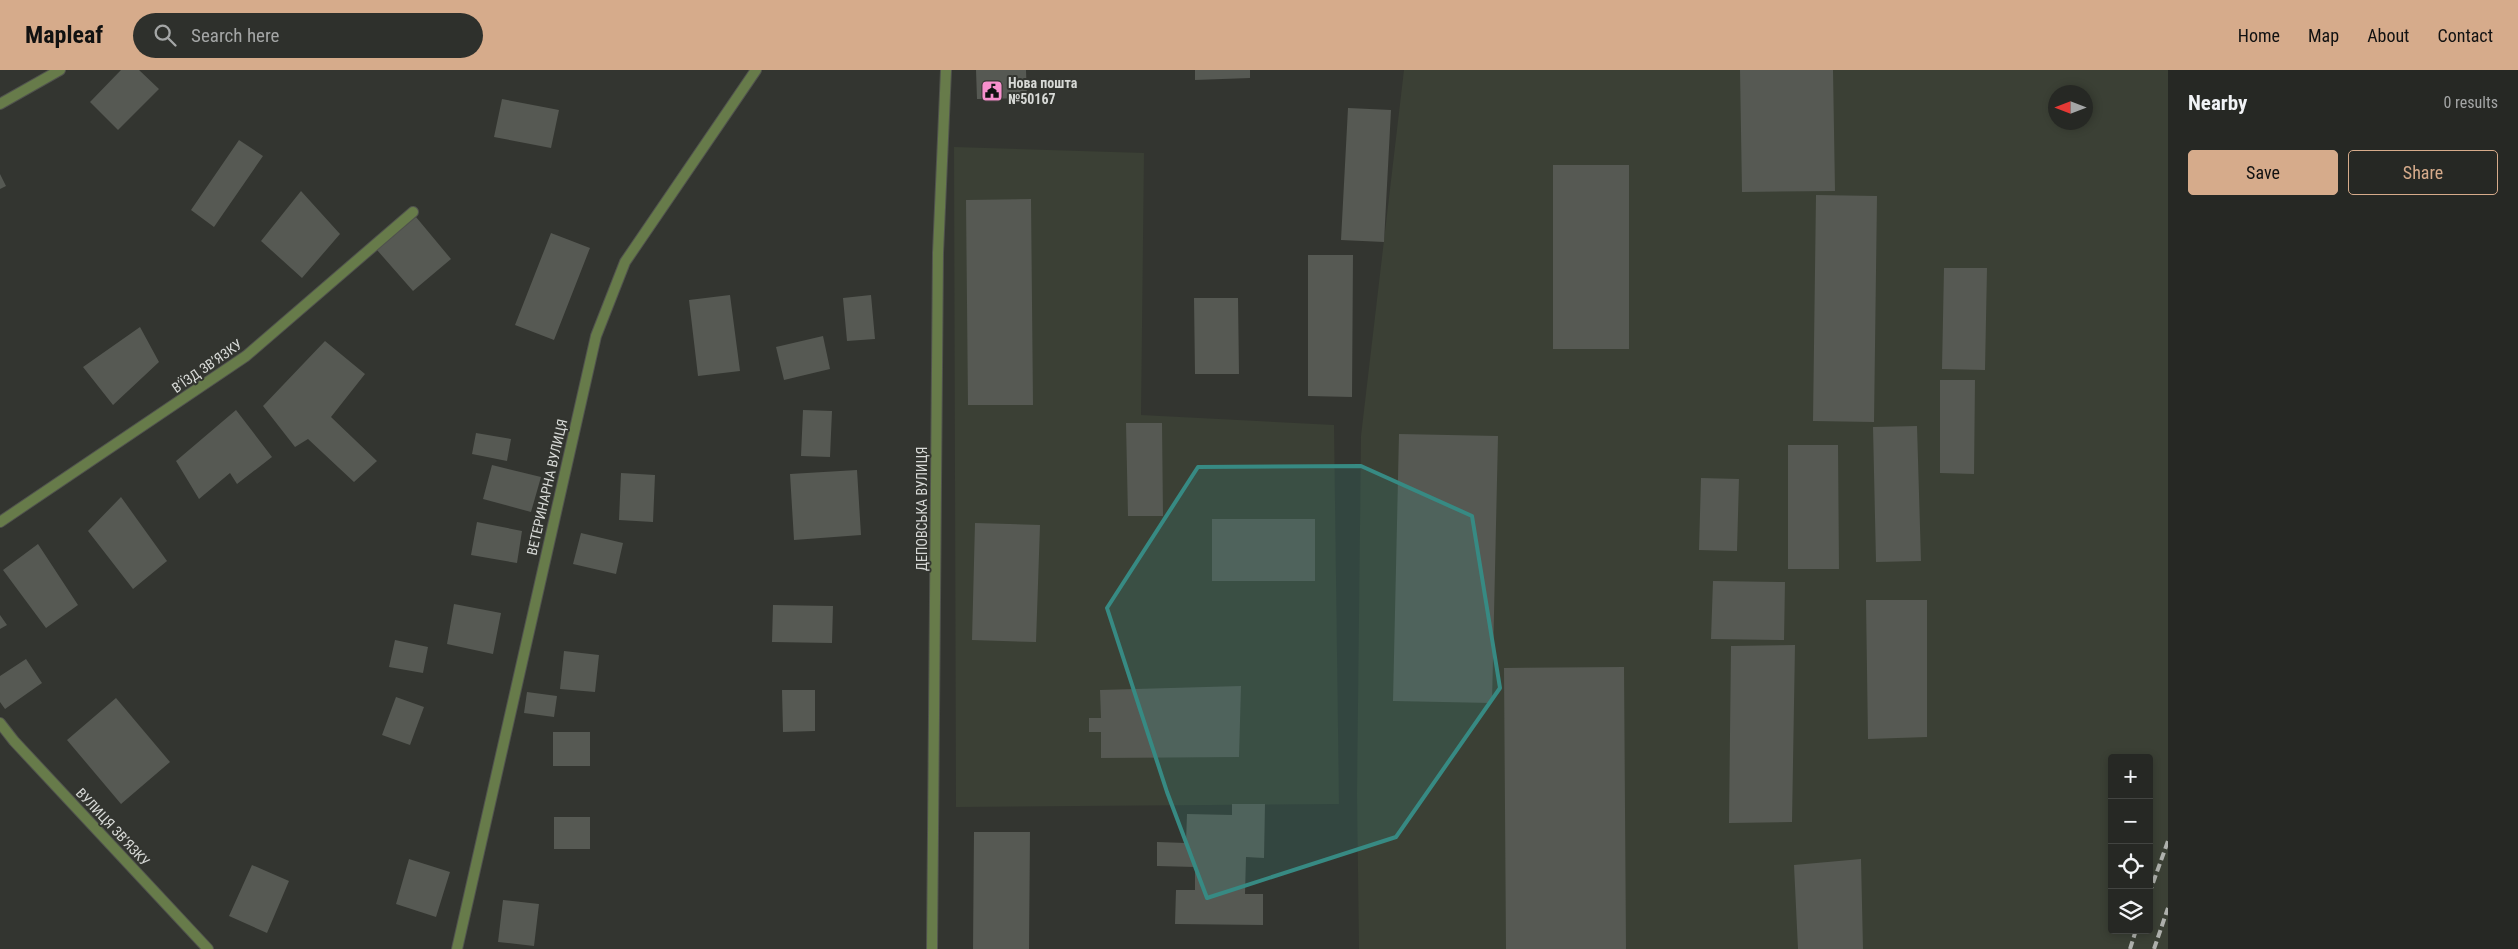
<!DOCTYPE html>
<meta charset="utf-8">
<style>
body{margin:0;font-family:"Roboto Condensed",sans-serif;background:#2e302c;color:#f1f3f6}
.controls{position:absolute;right:15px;bottom:15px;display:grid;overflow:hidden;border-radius:5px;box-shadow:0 2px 8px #0003}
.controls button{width:45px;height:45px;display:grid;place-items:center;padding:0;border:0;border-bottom:1px solid #424441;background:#262824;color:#f1f3f6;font:25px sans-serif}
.compass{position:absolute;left:2048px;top:15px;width:45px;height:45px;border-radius:50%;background:#262824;box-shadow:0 2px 8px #0003;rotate:270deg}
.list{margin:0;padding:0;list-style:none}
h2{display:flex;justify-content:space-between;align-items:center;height:65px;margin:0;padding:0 20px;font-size:21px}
h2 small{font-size:16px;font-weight:400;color:#a4a6a6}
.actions{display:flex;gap:10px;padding:15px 20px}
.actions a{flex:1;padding:11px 0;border:1px solid #d6ab8b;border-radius:5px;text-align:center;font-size:18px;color:#d6ab8b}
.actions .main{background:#d6ab8b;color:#111}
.icon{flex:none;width:28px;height:28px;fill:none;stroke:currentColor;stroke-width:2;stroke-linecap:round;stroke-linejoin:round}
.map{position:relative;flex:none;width:2168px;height:879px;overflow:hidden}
header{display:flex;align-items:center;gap:30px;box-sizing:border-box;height:70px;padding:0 25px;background:#d6ab8b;color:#111}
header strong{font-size:24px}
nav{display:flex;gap:28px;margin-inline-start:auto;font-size:18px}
.search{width:350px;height:45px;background:#2e302c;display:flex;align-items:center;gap:12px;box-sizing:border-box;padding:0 18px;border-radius:28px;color:#a4a6a6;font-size:19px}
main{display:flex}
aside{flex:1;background:#262824}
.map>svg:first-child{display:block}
.built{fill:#3b4035;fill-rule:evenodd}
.building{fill:#565953}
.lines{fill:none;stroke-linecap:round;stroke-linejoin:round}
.street-casing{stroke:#51534e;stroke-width:12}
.street{stroke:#677b4a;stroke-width:10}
.rail{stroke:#aeb0ac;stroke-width:4;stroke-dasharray:8 4;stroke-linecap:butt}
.marked{fill:#378a83;fill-opacity:0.2;stroke:#378a83;stroke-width:4;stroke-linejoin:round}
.labels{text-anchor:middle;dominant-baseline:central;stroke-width:4;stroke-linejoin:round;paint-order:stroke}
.poi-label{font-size:14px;font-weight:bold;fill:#d7d9d6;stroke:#333530;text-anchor:start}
.street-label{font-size:14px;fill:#d7d9d6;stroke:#333530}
</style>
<header>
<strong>Mapleaf</strong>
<div class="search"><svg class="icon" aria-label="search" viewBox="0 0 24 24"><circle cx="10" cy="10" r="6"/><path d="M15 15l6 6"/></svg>Search here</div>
<nav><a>Home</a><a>Map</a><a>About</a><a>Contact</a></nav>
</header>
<main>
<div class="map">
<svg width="2168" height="879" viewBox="0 0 2168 879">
<rect width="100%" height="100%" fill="#333530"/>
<!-- built -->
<path class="built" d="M1404 0H2168V879H1359L1357 724 1361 366ZM2056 22H2086V52H2056ZM2112 688H2149V860H2112Z
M954 77 1144 83 1141 345 1334 355 1339 734 956 737Z"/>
<!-- building -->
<path class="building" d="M121 0H139L159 19 118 60 90 32Z
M976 0H1026L1027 28 977 29Z
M1195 0H1250V8L1195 10Z
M1740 0H1833L1835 121 1742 122Z
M502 29 559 40 551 78 494 67Z
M1348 38 1391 40 1384 172 1341 170Z
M239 70 263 86 214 157 191 140Z
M1553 95H1629V279H1553Z
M0 104 6 116 0 119Z
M301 121 340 164 302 208 261 171Z
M1816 125 1877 126 1874 352 1813 351Z
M1031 129 1033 335H968L966 130Z
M416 147 451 189 413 221 377 180Z
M551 163 590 178 554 270 515 255Z
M1308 185H1353L1352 327 1308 326Z
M1944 198H1987L1985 300 1942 299Z
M730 225 740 301 698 306 689 230Z
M871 225 875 269 847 271 843 228Z
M1194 228H1238L1239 304H1195Z
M140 257 159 292 113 335 83 297Z
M823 266 830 299 784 310 776 277Z
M325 271 365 304 331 347 377 391 354 412 308 369 295 377 263 336Z
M1940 310H1975L1974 404 1940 403Z
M236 340 272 387 237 414 230 403 199 429 176 391Z
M803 340 832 341 830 387 801 386Z
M1126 353H1162L1163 446H1128Z
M1917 356 1921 491 1876 492 1873 357Z
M476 363 511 369 507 391 472 384Z
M1399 364 1498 366 1492 633 1393 631Z
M1788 375H1838L1839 499H1788Z
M492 395 541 407 531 442 483 429Z
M857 400 861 465 794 470 790 404Z
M621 403 655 405 653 452 619 450Z
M1701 408 1739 409 1737 481 1699 480Z
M121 427 167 491 133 519 88 461Z
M1212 449H1315V511H1212Z
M477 452 522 461 517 493 471 485Z
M975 453 1040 455 1036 572 972 570Z
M581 463 623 473 616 504 573 494Z
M38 474 78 535 46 558 3 500Z
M1713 511 1785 512 1784 570 1711 569Z
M1866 530H1927V667L1868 669Z
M454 534 501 543 493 584 447 574Z
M773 535 833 536 832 573 772 572Z
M0 545 7 555 0 559Z
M395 570 428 577 423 603 389 597Z
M1795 575 1792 752 1729 753 1731 576Z
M564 581 599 585 595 622 560 619Z
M26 589 42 613 5 639 0 632V606Z
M1624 597 1626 879H1506L1504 598Z
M1241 616 1239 687 1101 688V662H1089V648H1101L1100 620Z
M782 620H815V661L783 662Z
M527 622 557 626 554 647 524 643Z
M396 627 424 637 410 675 382 665Z
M116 628 170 692 121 734 67 670Z
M553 662H590V696H553Z
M1232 734H1265L1264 788 1246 787 1245 824H1263V855L1175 854 1176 820H1195V797L1157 796V772L1186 773 1187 744 1232 745Z
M554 747H590V779H554Z
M974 762H1030L1029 879H973Z
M409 789 450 802 436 847 396 834Z
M1861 789 1863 879H1798L1794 795Z
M252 795 289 811 267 863 229 846Z
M503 830 539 834 534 876 498 872Z"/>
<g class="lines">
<!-- street casing -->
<g class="street-casing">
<path id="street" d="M0 34 60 0
M0 452 246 286 413 142
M0 653 14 671 208 879
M457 879 596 266 625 192 756 0
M932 879 938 183 946 0"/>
</g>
<!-- street -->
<use href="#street" class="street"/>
<!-- rail -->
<path class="rail" d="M2149 824 2168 771
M2130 879 2136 860
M2154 879 2168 838"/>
</g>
<!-- marked area -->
<path class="marked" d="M1361 396 1472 446 1500 618 1396 767 1207 828 1167 722 1107 538 1198 397Z"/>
<!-- icons -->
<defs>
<g id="civic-square" transform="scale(1.125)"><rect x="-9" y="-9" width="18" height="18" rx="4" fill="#f790cd" stroke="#333530"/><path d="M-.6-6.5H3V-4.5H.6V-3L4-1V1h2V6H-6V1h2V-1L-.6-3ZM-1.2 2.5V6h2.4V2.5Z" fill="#111"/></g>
</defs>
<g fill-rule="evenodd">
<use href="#civic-square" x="992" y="21"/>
</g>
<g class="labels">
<!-- poi labels -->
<g class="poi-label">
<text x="1008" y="13">Нова пошта<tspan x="1008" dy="16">№50167</tspan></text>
</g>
<!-- street labels -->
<g class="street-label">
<text transform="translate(207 296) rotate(-35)">В’ЇЗД ЗВ’ЯЗКУ</text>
<text transform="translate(547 417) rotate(-77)">ВЕТЕРИНАРНА ВУЛИЦЯ</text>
<text transform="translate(922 439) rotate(-90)">ДЕПОВСЬКА ВУЛИЦЯ</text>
<text transform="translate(113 757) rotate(47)">ВУЛИЦЯ ЗВ’ЯЗКУ</text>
</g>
</g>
</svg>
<div class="controls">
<button>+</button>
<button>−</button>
<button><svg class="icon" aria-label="locate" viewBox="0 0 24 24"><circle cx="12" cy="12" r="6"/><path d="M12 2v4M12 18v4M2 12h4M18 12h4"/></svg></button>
<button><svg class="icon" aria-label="layers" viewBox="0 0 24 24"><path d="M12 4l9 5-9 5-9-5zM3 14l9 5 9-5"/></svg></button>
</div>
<svg class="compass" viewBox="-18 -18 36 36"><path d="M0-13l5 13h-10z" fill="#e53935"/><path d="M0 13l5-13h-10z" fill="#a4a6a6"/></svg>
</div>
<aside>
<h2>Nearby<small>0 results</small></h2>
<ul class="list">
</ul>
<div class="actions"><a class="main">Save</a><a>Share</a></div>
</aside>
</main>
